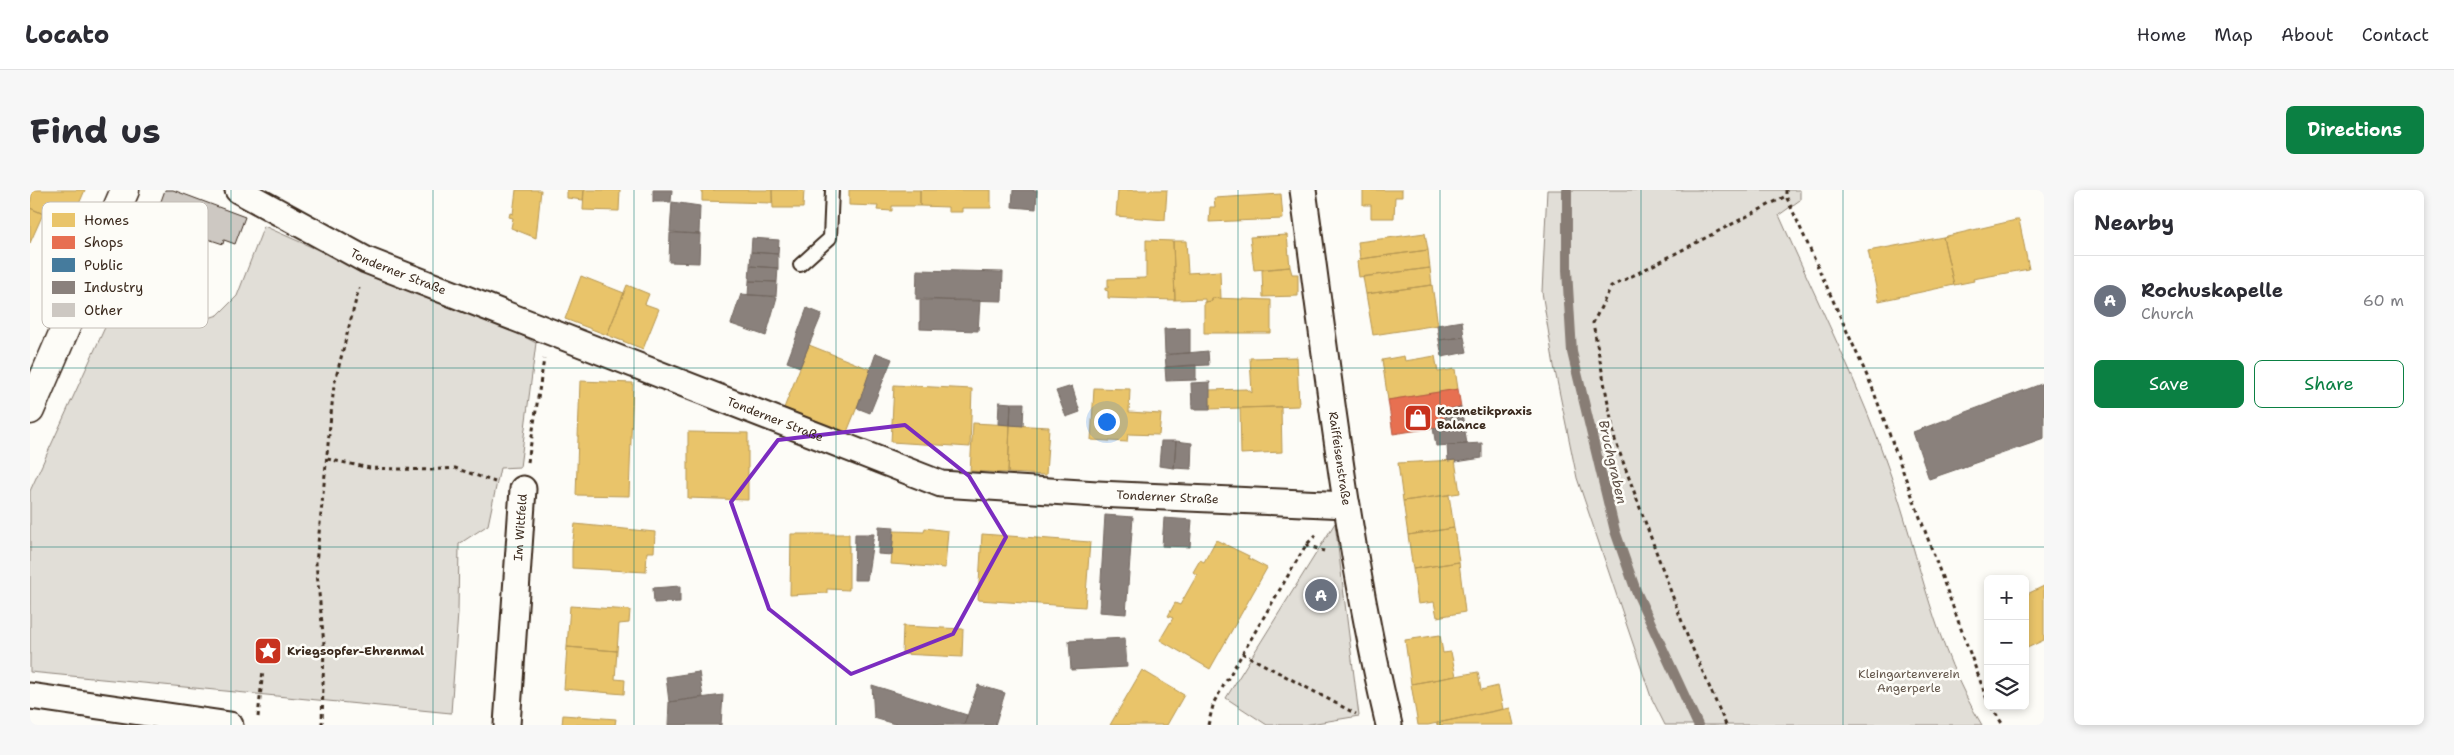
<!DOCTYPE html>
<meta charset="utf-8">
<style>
body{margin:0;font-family:"Shantell Sans",sans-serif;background:#f7f7f7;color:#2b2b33}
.controls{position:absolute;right:15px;bottom:15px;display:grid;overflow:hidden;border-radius:8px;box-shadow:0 2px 8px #0003}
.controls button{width:45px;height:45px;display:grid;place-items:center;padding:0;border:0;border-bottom:1px solid #e1e1e2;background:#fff;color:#2b2b33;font:25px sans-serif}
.you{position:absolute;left:1076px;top:231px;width:18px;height:18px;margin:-12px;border:4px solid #fff;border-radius:50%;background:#1a73e8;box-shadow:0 0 0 8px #1a73e833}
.badge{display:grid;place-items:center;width:32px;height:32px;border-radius:50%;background:#0b8043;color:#fff;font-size:16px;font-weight:700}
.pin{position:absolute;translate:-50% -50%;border:2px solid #fff;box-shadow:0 1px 5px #0006}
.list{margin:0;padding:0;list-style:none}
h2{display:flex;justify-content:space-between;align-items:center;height:65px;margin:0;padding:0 20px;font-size:21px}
h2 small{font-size:16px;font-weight:400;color:#7c7c81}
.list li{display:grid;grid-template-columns:32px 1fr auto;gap:15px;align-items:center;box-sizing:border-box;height:90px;padding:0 20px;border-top:1px solid #e1e1e2}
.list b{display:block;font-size:19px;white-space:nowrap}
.list p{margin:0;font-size:16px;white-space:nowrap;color:#7c7c81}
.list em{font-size:16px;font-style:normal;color:#7c7c81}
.actions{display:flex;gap:10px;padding:15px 20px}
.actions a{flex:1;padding:11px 0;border:1px solid #0b8043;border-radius:8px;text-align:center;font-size:18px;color:#0b8043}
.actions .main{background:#0b8043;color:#fff}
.icon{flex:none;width:28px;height:28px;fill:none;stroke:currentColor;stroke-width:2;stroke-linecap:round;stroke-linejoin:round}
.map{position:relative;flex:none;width:2014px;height:535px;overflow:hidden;border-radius:8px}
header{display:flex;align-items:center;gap:30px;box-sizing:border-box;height:70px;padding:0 25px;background:#fff;border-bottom:1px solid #e1e1e2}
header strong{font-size:24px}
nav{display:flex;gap:28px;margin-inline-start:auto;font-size:18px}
.intro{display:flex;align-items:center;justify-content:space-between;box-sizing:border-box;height:120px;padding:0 30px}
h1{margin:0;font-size:35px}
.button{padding:12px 22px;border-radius:8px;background:#0b8043;color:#fff;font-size:18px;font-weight:700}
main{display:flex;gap:30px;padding:0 30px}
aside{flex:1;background:#fff;border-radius:8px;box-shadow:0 2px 8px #0003}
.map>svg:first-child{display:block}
.green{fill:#e1ded7;stroke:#8e847a}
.homes{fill:#e9c46a;stroke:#b59653}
.shops{fill:#e76f51;stroke:#b35a42}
.public{fill:#457b9d;stroke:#426377}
.industry{fill:#8a817c;stroke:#726760}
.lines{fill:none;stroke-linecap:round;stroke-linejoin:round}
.stream{stroke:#887d74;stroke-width:10}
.building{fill:#cdc8c2;stroke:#3b2a1e}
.service-casing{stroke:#3b2a1e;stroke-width:16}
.minor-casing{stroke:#3b2a1e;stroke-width:29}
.secondary-casing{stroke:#3b2a1e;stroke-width:31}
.path{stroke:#3b2a1e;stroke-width:3;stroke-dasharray:4 4;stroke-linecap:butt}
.service{stroke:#fdfcf7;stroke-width:12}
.minor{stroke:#fdfcf7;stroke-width:25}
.secondary{stroke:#fdfcf7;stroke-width:28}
.marked{fill:none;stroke:#7b2cbf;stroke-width:4;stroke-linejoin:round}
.grid{fill:none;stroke:#0f766e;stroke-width:1;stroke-opacity:0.55}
.labels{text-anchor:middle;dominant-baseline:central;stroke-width:5;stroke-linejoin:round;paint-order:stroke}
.street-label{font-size:12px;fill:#3b2a1e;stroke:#fdfcf7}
.poi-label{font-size:12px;font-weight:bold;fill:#3b2a1e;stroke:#fdfcf7;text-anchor:start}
.park-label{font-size:12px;fill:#64574c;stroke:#fdfcf7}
.water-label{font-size:14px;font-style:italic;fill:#615349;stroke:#fdfcf7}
.key{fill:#fdfcf7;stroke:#c3bdb6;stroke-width:1}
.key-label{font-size:14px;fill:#3b2a1e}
</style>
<header>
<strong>Locato</strong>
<nav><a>Home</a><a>Map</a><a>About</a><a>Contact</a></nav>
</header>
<div class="intro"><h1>Find us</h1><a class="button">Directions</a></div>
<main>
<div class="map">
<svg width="2014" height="535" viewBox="0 0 2014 535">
<rect width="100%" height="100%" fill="#fdfcf7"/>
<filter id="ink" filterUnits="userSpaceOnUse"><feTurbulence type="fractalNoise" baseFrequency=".02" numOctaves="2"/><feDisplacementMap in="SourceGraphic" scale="10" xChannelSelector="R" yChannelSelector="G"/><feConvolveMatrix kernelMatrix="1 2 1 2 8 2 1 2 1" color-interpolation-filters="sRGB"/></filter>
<g filter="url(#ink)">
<!-- green -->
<path class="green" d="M1517 0H1770V10L1749 25C1787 112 1831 197 1861 286 1890 370 1905 458 1952 535H1635L1621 507 1547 288 1524 176 1512 102Z
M234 36 320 74 456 127 506 153 490 277 470 278 458 335 429 354 428 423 421 523 0 482V301L88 109 150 137 188 125 207 106Z
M1305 333 1329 526 1274 535H1237L1196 508Z"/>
<!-- homes -->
<path class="homes" d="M2 0H55L40 35 0 18Z
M486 0H511L506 48 481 38 483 28 479 27 480 23 483 24Z
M537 0H554L553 10 537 8Z
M554 0H590L589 21 553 20Z
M672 0H742V13L672 11Z
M742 0H774L773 18H743Z
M819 0H890V16H862V21L847 20 848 16 819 15Z
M890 0H961V18H932V22H918V17L890 16Z
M1088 0H1137L1135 30 1086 26Z
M1333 0H1372V7H1365L1364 28H1341V15H1333Z
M1251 4 1253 29 1179 32 1180 17H1185L1184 8Z
M0 18 13 24 0 53Z
M1986 30H1989L1999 79 1943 89 1944 91 1924 95 1913 47Z
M1395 43 1398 60 1330 69 1328 52Z
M1257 45 1260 77 1224 80 1220 47Z
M1913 47 1924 95 1849 111 1838 61Z
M1116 50 1143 51 1145 110 1078 108V101L1075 100V98H1078V89L1116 88Z
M1143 51H1156L1158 83 1190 81 1191 109 1182 108V111L1175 112V109L1145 110Z
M1398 60 1400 78 1329 87 1327 72 1330 69Z
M1260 77 1262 84H1268V106L1233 107 1232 80Z
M1400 78 1402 95 1336 104 1333 87Z
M551 86 594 103 577 145 535 129Z
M597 95 619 104 615 114 629 119 613 159 577 145Z
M1402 95 1408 135 1343 145 1336 104Z
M1182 108 1241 110V143H1174V112L1182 111Z
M779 155 842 180 817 242 754 218Z
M1374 166 1375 171 1405 166 1408 182 1425 179 1428 199 1358 210 1352 170Z
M1267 167 1269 216 1180 219 1179 200 1217 199 1222 203 1220 168Z
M550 191 603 193 599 306 546 305Z
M864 195 942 199 940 257 861 252Z
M1064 198 1100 199 1099 222 1131 224 1129 245 1098 244 1097 252 1061 250Z
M1251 217 1252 262 1211 264 1210 218Z
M943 233 980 235 978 283 940 281Z
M980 235 1019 237 1016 285 978 283Z
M658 242 718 243V310L658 308Z
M1425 270 1430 303 1373 311 1368 273Z
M1419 305 1424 338 1378 345 1373 311Z
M545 334 625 342 624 362H617L616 382 542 378V357Z
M895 338 918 341 915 378 861 374 864 341 894 342Z
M1424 338 1429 372 1383 379 1378 345Z
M761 344H819V400L797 399V403L760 405Z
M952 344 1060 352 1055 417 948 410Z
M1186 350 1219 366 1218 368 1237 378 1180 479 1130 450 1143 428 1138 426 1145 413 1150 415 1167 385 1163 382 1170 370 1174 372Z
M1429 372 1435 422 1407 427 1404 412 1388 414 1383 379Z
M2014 396V450L1995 459V405Z
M540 416 600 420 599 433 589 434 587 461 537 457Z
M873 436 933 439 932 467 872 464Z
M1410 445 1413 463 1421 462 1426 486 1381 494 1375 450Z
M537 457 587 461 585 489 595 490 594 504 534 499Z
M1112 480 1154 505 1137 535H1080Z
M1448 482 1451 500 1468 496 1473 519 1398 535H1388L1381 494Z
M1480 518 1484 535H1407V533Z
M533 525 586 529 585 535H532Z"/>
<!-- shops -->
<path class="shops" d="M1428 199 1431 217 1414 220 1416 236 1363 244 1358 210Z"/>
<!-- public -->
<path class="public" d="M1287 391 1303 396 1296 420 1279 414Z"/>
<!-- industry -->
<path class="industry" d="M623 0H642L641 12H623Z
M983 0H1007L1006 19 982 17Z
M642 12 670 16 669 44 640 42Z
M640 43 670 44 669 73 639 72Z
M722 48 749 50 748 64 721 62Z
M721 62 748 64V78L720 76Z
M720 76 748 78 747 92 719 91Z
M887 80 973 82 972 111 886 109Z
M719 91 747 92 746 106 718 105Z
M711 104 747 107 736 146 701 134Z
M890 110 950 111 948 141 890 139Z
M777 118 792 124 770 177 757 172Z
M1432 131 1434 147 1409 150 1407 135Z
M1160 138V163L1135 164 1134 139Z
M1434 147 1437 162 1412 167 1409 150Z
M1178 161 1179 175 1136 177 1135 165Z
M846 163 862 169 840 223 827 218Z
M1162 175H1166V190L1136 191 1135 177Z
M1180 192V219H1162L1161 193Z
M2014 193V249L1899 289 1883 242Z
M1042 196 1050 222 1036 227 1026 201Z
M969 212 981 213 980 235 968 234Z
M981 213H994L993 236 980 235Z
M1431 217 1437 254 1406 256 1403 238 1416 236 1414 220Z
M1131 251H1146L1144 278 1129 276Z
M1146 251 1162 253 1161 279 1144 278Z
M1452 253V268L1426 272 1425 270 1418 271 1417 255Z
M1075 325 1103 327 1096 424 1069 422Z
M1134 328 1162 330 1160 357 1132 356Z
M849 336 864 337 862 365 848 364Z
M825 344H844L837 390H824Z
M650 396V412L624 413 623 398Z
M1095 448 1097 477 1041 480 1039 451Z
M669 482 673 507 639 512 636 487Z
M842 495 937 525 934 535H868L844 528Z
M948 495 975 503 965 535H934Z
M693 505 691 535H638L639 512Z"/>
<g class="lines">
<!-- stream -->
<path class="stream" d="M1537 0V80L1542 162 1585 341 1606 401 1668 535"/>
</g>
<!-- building -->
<path class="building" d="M135 0H143L215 27 205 54 194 50 193 54 124 31Z"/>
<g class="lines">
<!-- service casing -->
<g class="service-casing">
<path id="service" d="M770 75 800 48 802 0"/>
</g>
<!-- minor casing -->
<g class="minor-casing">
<g id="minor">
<path id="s1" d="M208 0 336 70 911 294 1067 304 1317 315"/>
<path id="s2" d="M1273 0C1298 179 1317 359 1359 535"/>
<path d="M0 506 200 535"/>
<path id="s3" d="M477 535 493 299"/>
</g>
</g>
<!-- secondary casing -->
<g class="secondary-casing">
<path id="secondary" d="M0 220 95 0"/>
</g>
<!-- path -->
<path class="path" d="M1756 0V6L1842 197 1958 512
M297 269 340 278 400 280 425 278 465 292
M498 272 514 169
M1276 355 1294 361
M1212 463 1326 524
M1961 516 1973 535
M228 527 233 480
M292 535 294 454 286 373 304 195 329 98
M1178 535 1184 512 1276 355 1287 344
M1696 535 1658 448 1585 250 1563 133 1581 97 1756 6"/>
<!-- service -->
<use href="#service" class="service"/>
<!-- minor -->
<use href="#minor" class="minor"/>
<!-- secondary -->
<use href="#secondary" class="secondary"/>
</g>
</g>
<!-- marked area -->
<path class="marked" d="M875 235 939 286 976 347 923 444 821 484 739 419 701 312 748 250Z"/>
<!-- grid -->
<path class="grid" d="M201 0V535M403 0V535M604 0V535M806 0V535M1007 0V535M1208 0V535M1410 0V535M1611 0V535M1813 0V535M0 178H2014M0 357H2014"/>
<!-- icons -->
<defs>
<g id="shop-square" transform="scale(1.4375)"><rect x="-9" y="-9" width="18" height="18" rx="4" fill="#c8321e" stroke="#fdfcf7"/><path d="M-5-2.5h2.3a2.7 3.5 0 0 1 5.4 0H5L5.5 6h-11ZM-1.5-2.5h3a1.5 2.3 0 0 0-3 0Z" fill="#fff"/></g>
<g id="sight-square" transform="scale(1.4375)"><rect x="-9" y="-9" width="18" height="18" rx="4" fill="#c8321e" stroke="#fdfcf7"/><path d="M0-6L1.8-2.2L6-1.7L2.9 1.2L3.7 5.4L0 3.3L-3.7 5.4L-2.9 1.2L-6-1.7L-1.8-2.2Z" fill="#fff"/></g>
</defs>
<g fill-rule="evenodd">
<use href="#shop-square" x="1388" y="228"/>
<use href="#sight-square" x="238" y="461"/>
</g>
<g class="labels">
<!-- street labels -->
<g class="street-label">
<text stroke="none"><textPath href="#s1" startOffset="180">Tonderner Straße</textPath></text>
<text stroke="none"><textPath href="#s1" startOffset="585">Tonderner Straße</textPath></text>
<text stroke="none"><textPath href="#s2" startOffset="271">Raiffeisenstraße</textPath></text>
<text stroke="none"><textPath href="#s1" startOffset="990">Tonderner Straße</textPath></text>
<text stroke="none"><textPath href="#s3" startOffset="198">Im Wittfeld</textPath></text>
</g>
<!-- poi labels -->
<g class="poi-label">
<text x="1407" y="221">Kosmetikpraxis<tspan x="1407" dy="14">Balance</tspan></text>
<text x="257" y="461">Kriegsopfer-Ehrenmal</text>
</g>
<!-- park labels -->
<g class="park-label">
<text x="1879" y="484">Kleingartenverein<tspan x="1879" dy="14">Angerperle</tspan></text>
</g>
<!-- water labels -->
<g class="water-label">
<text transform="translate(1583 272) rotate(77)">Bruchgraben</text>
</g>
</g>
<!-- legend -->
<rect x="12" y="12" width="166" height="126" rx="8" class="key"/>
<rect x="22" y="23" width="23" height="14" fill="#e9c46a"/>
<rect x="22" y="46" width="23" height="13" fill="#e76f51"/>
<rect x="22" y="68" width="23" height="14" fill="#457b9d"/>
<rect x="22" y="91" width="23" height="13" fill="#8a817c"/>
<rect x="22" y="113" width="23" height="14" fill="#cdc8c2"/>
<g class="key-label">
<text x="54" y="35">Homes</text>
<text x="54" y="57">Shops</text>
<text x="54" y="80">Public</text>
<text x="54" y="102">Industry</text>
<text x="54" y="125">Other</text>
</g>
</svg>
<div class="controls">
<button>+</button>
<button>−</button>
<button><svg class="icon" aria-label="layers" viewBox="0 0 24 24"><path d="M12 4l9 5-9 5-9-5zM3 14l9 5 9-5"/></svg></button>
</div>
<div class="you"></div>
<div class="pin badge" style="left:1291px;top:405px;background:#6b7280">A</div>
</div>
<aside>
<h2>Nearby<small></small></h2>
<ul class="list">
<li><span class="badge" style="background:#6b7280">A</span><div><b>Rochuskapelle</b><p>Church</p></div><em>60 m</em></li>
</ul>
<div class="actions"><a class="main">Save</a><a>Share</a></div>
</aside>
</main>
